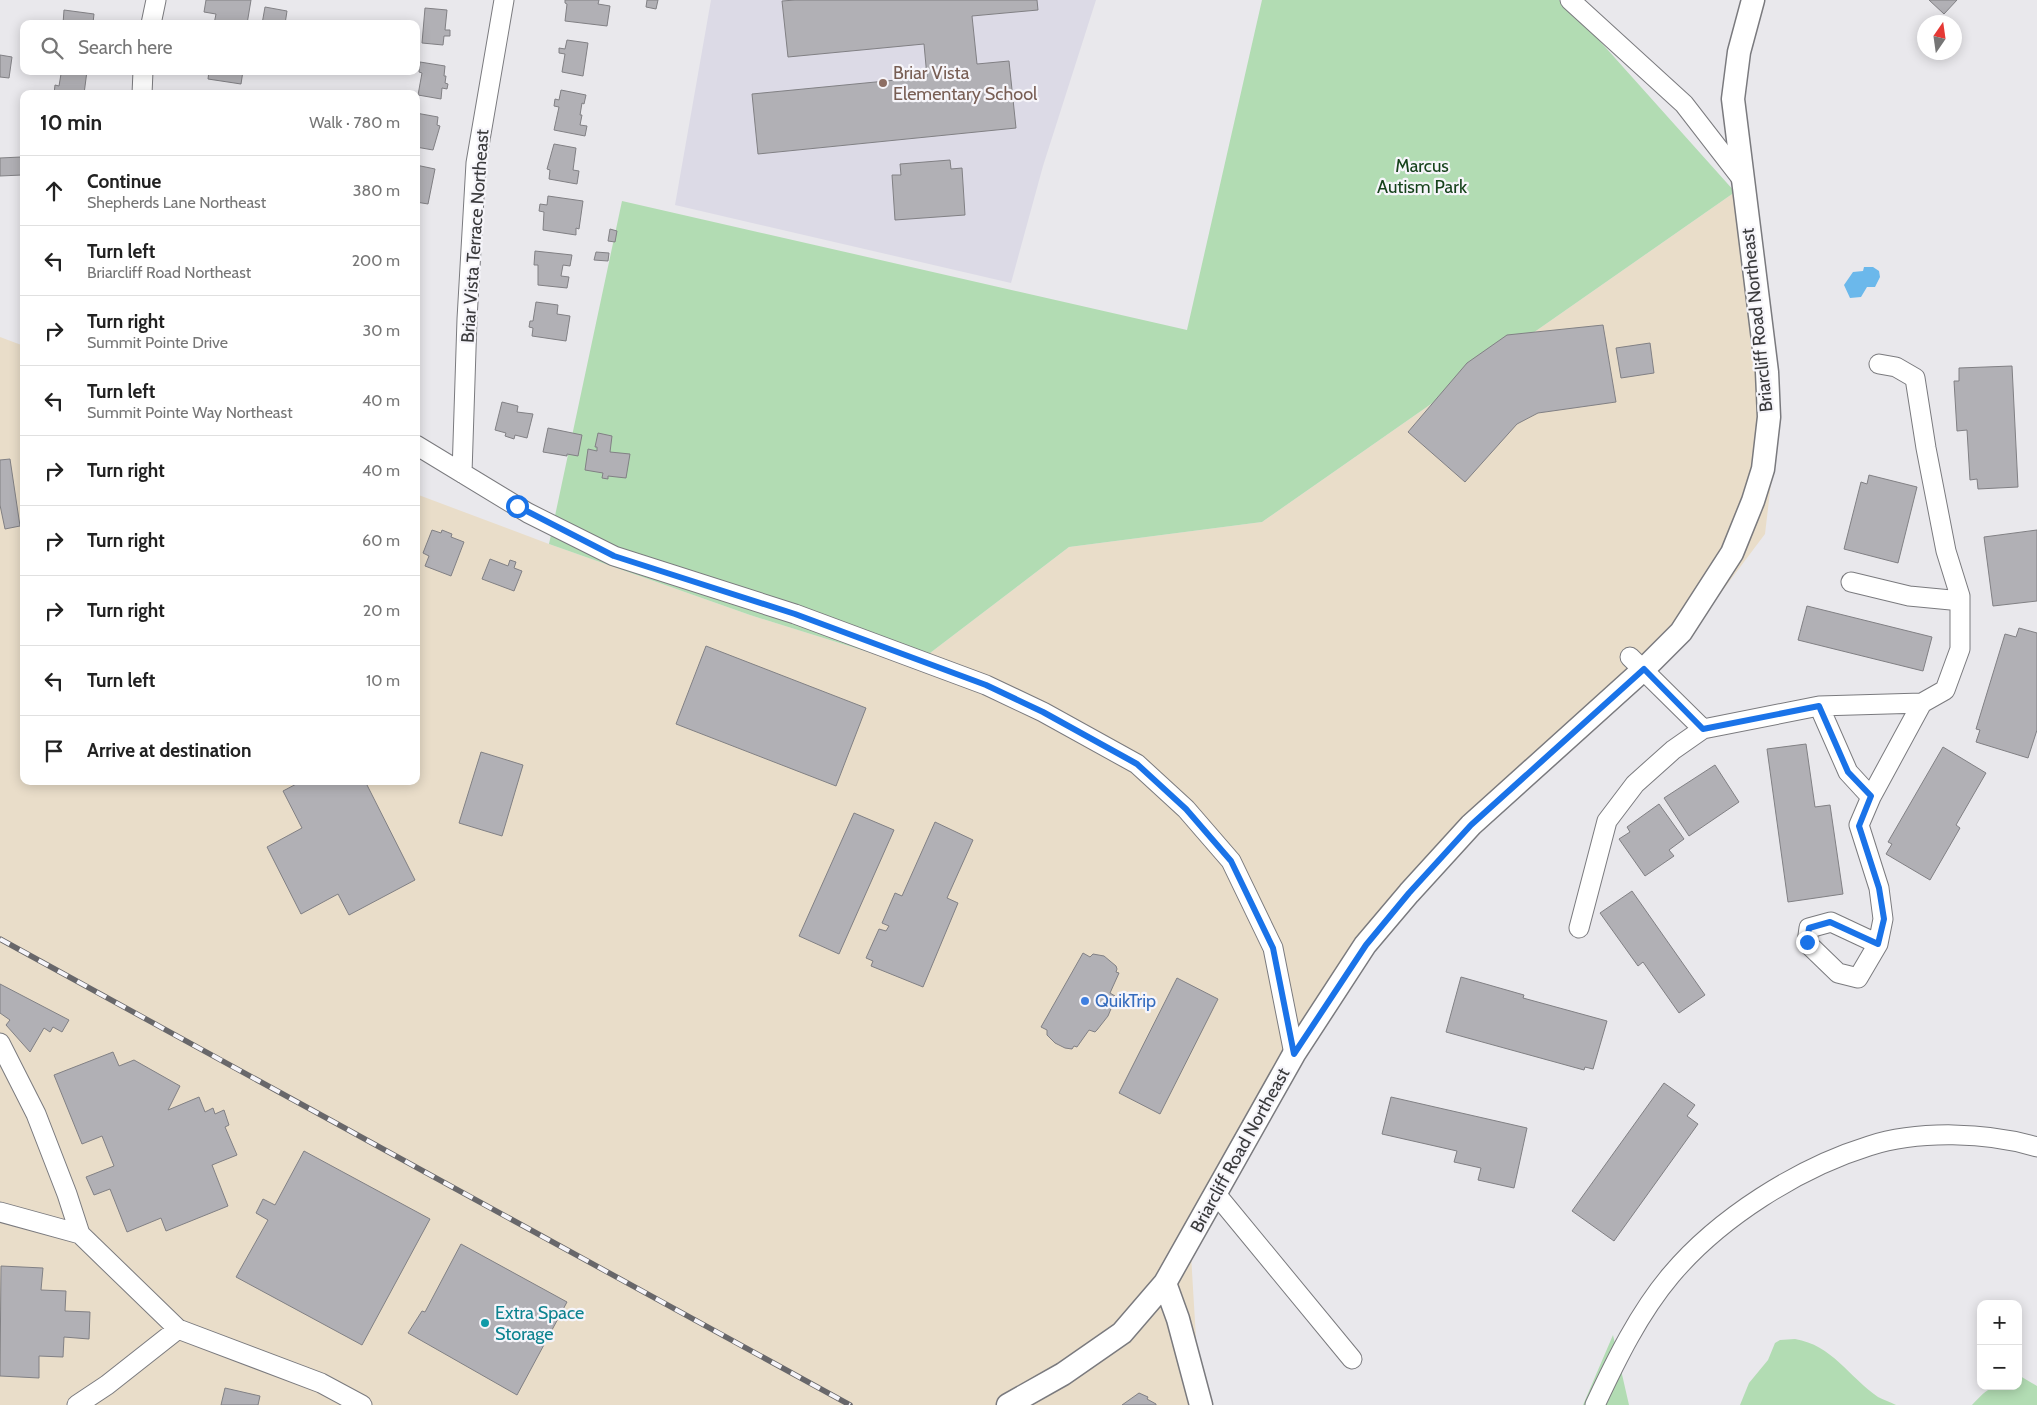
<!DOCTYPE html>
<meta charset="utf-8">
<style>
body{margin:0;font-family:Cabin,sans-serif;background:#f2f2f2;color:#222}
.controls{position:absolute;right:15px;bottom:15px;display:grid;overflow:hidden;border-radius:10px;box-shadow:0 2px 12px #0003}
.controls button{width:45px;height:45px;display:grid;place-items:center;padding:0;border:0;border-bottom:1px solid #e0e0e0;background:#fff;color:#222;font:25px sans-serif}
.compass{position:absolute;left:1917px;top:15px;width:45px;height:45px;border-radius:50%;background:#fff;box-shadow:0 2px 12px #0003;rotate:13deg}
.stop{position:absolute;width:15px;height:15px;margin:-11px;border:4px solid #1a73e8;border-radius:50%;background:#fff}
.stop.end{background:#1a73e8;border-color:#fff;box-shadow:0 1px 5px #0008}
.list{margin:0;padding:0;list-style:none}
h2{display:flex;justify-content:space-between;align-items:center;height:65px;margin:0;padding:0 20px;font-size:21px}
h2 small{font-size:16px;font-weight:400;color:#767676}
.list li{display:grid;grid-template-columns:32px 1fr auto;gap:15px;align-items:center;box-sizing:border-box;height:70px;padding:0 20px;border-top:1px solid #e0e0e0}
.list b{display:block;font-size:19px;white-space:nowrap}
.list p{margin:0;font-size:16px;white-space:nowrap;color:#767676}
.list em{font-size:16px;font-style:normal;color:#767676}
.icon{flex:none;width:28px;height:28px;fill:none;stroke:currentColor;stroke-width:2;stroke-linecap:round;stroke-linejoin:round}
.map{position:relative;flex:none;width:2037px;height:1405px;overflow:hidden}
.search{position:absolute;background:#fff;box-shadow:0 2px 12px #0003;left:20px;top:20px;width:400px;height:55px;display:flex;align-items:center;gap:12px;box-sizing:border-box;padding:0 18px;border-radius:10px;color:#767676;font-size:19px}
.panel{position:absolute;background:#fff;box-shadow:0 2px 12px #0003;left:20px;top:90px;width:400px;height:695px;border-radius:10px}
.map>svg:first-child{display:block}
.built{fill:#dcdae6}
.industrial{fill:#e9ddc9}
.green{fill:#b2dcb3}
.water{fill:#6bb8eb}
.building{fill:#b1b0b5;stroke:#818084}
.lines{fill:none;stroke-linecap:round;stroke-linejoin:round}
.minor-casing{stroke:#7a7a7e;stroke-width:21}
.major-casing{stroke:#7a7a7e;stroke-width:25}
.minor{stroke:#fff;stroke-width:19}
.major{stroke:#fff;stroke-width:22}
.rail-casing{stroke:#68676a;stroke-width:5.5}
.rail{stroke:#f6f5fa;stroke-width:4;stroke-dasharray:11;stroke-linecap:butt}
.route{stroke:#1a73e8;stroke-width:6}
.education-dot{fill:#8d6e63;stroke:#f6f5fa;stroke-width:2}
.shop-dot{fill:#3f7fe0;stroke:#f6f5fa;stroke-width:2}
.culture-dot{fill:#0f9aa8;stroke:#f6f5fa;stroke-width:2}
.labels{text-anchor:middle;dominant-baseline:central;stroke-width:4.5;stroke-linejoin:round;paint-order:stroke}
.education-label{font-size:18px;fill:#785e54;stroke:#f6f5fa;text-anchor:start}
.park-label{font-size:18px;fill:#16421b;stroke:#f6f5fa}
.street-label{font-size:18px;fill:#3a3a3c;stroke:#f6f5fa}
.shop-label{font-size:18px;fill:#366cbe;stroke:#f6f5fa;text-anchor:start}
.culture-label{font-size:18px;fill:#0d838f;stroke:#f6f5fa;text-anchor:start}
</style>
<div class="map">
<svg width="2037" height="1405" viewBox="0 0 2037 1405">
<rect width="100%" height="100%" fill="#e9e8ec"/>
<!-- built -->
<path class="built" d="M711 0H1096L1043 166 1011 283 675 205Z"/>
<!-- industrial -->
<path class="industrial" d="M1735 192 1766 319 1780 407 1765 534 1695 627 1374 926 1191 1255 1200 1405H0V337L24 346V781H416V494L549 544 750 615 913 666 1069 547 1262 522Z"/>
<!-- green -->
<path class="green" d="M1262 0H1559L1572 10 1735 192 1262 522 1069 547 913 666 750 615 549 544 622 201 1187 330Z
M1613 1335 1629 1405H1583Z
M1795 1339C1832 1345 1849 1377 1878 1397 1883 1400 1891 1402 1896 1405H1740L1749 1383 1768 1360 1775 1343 1780 1340Z
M2020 1376 2037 1386V1405H1972C1991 1385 1991 1386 2018 1386V1377Z"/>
<!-- water -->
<path class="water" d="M1864 267H1873L1879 271 1880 277 1875 287H1867L1861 297 1850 298 1844 285 1853 272 1863 271Z"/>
<!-- building -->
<path class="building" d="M206 0H251L247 24H214L216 14 204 12Z
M565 0H599L598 4 610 6 607 26 565 21 567 4 565 3Z
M647 0H658L656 9 646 7Z
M795 0H1037L1038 10 972 16 977 64 1009 61 1016 128 758 154 752 94 927 77 924 44 788 57 782 1Z
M1929 0H1957L1944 14Z
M265 7 287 11 285 24H262Z
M425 8 447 10 445 30H450V36H444L443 45 422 43Z
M64 10 94 14 93 23 95 24H63Z
M567 40 588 43 583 76 562 72 565 54 559 53V48L565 49Z
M0 55 12 57 9 78 0 77Z
M420 62 445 66 444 76H446L445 83 448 84 447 89 442 88 441 99 418 95 422 73 419 72Z
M57 71H87L84 94H54L55 85 59 86 61 74 57 73Z
M209 71H243L241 84 208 79Z
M561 90 586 95 584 104 582 103 580 115H582L580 125 587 126 585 136 554 130 559 107 554 106 555 99 559 100Z
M416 113 438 117 437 125 440 126 433 150 416 147Z
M554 144 576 148 573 170 579 171 577 184 549 179 550 170 547 169Z
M21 157 22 175 0 176V158Z
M950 160 951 169 962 168 965 215 895 220 892 175H901L900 164Z
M416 165 435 169 428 204 416 202Z
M548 196 583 201 579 229 576 228V235L543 230 544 212 539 211 540 204 547 205Z
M610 229 617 231 615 242 608 241Z
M535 251 572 255 570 266 563 265 561 276 569 277 567 288 538 285V265H534Z
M596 252 609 253 608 261 594 260Z
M536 302 558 305 557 314 570 316 566 341 532 336 533 328 529 327 530 321H533Z
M1603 325 1616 402 1538 413 1517 424 1465 482 1408 432 1467 363 1507 335Z
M1650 343 1654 373 1621 378 1616 348Z
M2012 366 2018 487 1978 489 1977 479 1970 480 1967 430 1957 431 1954 381H1959V368Z
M502 402 518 406 517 412 533 414 527 438 515 435 514 439 505 436 506 433 495 430Z
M548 428 582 435 578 456 567 454V456L543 452Z
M598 433 612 436 610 452 630 454 626 478 608 476V479L602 478 603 473 585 470 588 449 597 451V447H595Z
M10 459 20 526 5 529 0 505V460Z
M1869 475 1917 487 1898 563 1844 549 1861 482 1867 484Z
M432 530 441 533 442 530 452 534 451 537 464 542 451 576 425 566 429 556 423 553Z
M2037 530V601L1993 606 1984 537Z
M490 559 508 566 510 560 516 562 514 568 522 571 514 591 482 579Z
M1807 606 1932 637 1923 671 1798 640Z
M2019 628 2037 633V730L2028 758 1976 742 1980 730 1976 729 2005 634 2016 637Z
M706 646 866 708 836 786 676 724Z
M1806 744 1815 807 1830 805 1843 894 1788 902 1767 749Z
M1943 747 1986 773 1956 825 1960 828 1930 880 1886 854 1892 844 1888 842Z
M481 752 523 765 502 836 459 823Z
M1715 765 1739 802 1689 836 1664 798Z
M302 781H365L415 880 349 915 338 894 301 914 267 847 302 828 283 791Z
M1659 804 1684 839 1669 850 1674 856 1645 876 1619 839 1630 832 1627 827Z
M854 813 894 830 839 954 799 936Z
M935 822 973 840 947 898 958 903 923 987 871 966 873 961 866 958 879 929 886 931 889 926 882 923 895 893 902 896Z
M1632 891 1705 995 1679 1013 1643 962 1638 966 1600 913Z
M1083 953 1090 957 1093 954 1104 956 1116 966 1117 969 1116 972 1119 973 1110 993 1115 996V999L1108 1016 1097 1030 1095 1032 1089 1030 1077 1047 1074 1046 1072 1049 1065 1048 1055 1043 1047 1035V1030L1041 1027Z
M1461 977 1524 995 1523 998 1607 1021 1593 1069 1585 1067 1584 1070 1446 1032Z
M1177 978 1218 999 1160 1114 1119 1093Z
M0 984 69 1020 62 1032 53 1027 50 1032 44 1028 30 1052 6 1025 10 1020 0 1013Z
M113 1052 119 1066 134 1060 180 1086 168 1110 199 1097 205 1112 213 1108 215 1114 224 1110 229 1125 225 1127 237 1155 212 1165 228 1206 166 1231 161 1218 127 1232 110 1189 94 1195 86 1177 114 1166 102 1136 82 1144 54 1075Z
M1664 1083 1695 1105 1687 1116 1698 1124 1614 1241 1572 1211Z
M1391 1097 1527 1128 1514 1188 1478 1180 1481 1168 1454 1162 1457 1151 1382 1134Z
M304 1151 430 1219 362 1345 236 1277 268 1220 256 1213 263 1199 275 1205Z
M461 1244 567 1302 517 1395 408 1333 422 1311 425 1312Z
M1 1266 43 1268 41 1290 66 1291 65 1311 90 1312 89 1339 64 1337 63 1357 39 1356V1378L0 1376Z
M225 1388 260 1396 258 1405H221Z
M1139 1393 1148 1397 1147 1399 1156 1404V1405H1122Z"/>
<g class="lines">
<!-- minor casing -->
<g class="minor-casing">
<path id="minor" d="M1570 0 1684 104 1742 179
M151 24 156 0
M142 94 143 71
M416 445 528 513 614 556 795 614 986 685 1043 712 1137 764 1186 809 1231 861 1273 948 1294 1054
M462 473 467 319 476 163 504 0
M1851 582 1909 596 1951 600 1960 596
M1630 657 1703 729
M1819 706 1848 772 1871 797
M1579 928 1607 821 1635 784 1673 750 1703 729 1819 706 1922 703 1945 690 1960 649V596L1946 551 1926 448 1915 378 1896 367 1879 364
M1878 944 1831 922 1809 928 1807 943 1838 973 1858 978 1878 944 1883 919 1879 888 1859 825 1871 797 1922 703
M0 1043 36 1114 67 1194 80 1234 178 1329 321 1383 362 1405
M1216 1194 1352 1359
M0 1212 80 1234
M77 1405 107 1385 178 1329
M1595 1405C1616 1360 1639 1313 1671 1275 1719 1218 1798 1168 1869 1146 1918 1130 1988 1132 2037 1147"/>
</g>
<!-- major casing -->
<g class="major-casing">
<path id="major" d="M1165 1283 1178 1319 1201 1405
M1008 1405 1063 1374 1122 1333 1165 1283 1294 1054 1365 945 1409 893 1471 825 1644 669 1681 632 1732 553 1753 501 1763 469 1769 417 1767 372 1733 99 1739 52 1753 0"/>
</g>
<!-- minor -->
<use href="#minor" class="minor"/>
<!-- major -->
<use href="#major" class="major"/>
<!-- rail casing -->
<g class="rail-casing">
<path id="rail" d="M0 939 850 1405"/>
</g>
<!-- rail -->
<use href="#rail" class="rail"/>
</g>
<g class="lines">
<!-- route -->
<path class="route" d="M517 506 614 556 795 614 986 685 1043 712 1137 764 1186 809 1231 861 1273 948 1294 1054 1366 945 1409 893 1471 825 1644 669 1703 729 1819 706 1848 772 1871 796 1859 826 1879 888 1884 919 1878 944 1830 922 1809 928 1807 942"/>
</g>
<!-- markers -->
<circle class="education-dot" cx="883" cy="83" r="5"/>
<circle class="shop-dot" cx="1085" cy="1001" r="5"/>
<circle class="culture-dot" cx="485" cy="1323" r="5"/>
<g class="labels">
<!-- education labels -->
<g class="education-label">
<text x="893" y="73">Briar Vista<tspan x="893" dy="21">Elementary School</tspan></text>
</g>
<!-- park labels -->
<g class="park-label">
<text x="1422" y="166">Marcus<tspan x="1422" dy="21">Autism Park</tspan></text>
</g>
<!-- street labels -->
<g class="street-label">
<text transform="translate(475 236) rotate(-86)">Briar Vista Terrace Northeast</text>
<text transform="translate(1757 320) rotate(-96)">Briarcliff Road Northeast</text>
<text transform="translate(1240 1150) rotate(-61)">Briarcliff Road Northeast</text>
</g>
<!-- shop labels -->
<g class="shop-label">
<text x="1095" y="1001">QuikTrip</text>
</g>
<!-- culture labels -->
<g class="culture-label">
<text x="495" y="1313">Extra Space<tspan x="495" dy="21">Storage</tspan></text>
</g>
</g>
</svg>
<div class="controls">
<button>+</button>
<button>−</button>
</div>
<svg class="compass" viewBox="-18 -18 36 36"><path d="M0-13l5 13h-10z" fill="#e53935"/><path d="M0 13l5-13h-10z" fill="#767676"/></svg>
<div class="stop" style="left:517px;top:506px"></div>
<div class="stop end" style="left:1807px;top:942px"></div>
<div class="search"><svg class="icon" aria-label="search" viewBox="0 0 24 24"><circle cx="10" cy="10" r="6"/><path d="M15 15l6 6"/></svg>Search here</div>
<section class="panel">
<h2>10 min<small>Walk · 780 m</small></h2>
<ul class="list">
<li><svg class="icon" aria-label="ahead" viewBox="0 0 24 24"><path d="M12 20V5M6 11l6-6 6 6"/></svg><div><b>Continue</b><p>Shepherds Lane Northeast</p></div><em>380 m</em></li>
<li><svg class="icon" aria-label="left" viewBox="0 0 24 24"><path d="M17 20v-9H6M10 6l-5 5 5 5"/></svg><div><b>Turn left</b><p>Briarcliff Road Northeast</p></div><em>200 m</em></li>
<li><svg class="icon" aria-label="right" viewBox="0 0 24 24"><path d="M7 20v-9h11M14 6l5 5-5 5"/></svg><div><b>Turn right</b><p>Summit Pointe Drive</p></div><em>30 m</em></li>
<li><svg class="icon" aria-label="left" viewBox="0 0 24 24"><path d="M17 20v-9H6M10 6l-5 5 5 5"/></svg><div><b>Turn left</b><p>Summit Pointe Way Northeast</p></div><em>40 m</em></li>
<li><svg class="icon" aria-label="right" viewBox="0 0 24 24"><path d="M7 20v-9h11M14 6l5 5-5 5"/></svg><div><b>Turn right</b></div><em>40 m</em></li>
<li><svg class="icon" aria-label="right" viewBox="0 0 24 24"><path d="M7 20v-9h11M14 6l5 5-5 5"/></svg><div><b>Turn right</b></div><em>60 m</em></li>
<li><svg class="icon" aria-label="right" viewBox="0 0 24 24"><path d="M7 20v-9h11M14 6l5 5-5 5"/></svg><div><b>Turn right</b></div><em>20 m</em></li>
<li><svg class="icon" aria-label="left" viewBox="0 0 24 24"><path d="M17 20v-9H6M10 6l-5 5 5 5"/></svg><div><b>Turn left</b></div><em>10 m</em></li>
<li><svg class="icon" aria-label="arrive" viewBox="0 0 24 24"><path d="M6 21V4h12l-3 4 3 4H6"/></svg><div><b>Arrive at destination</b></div></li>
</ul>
</section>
</div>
